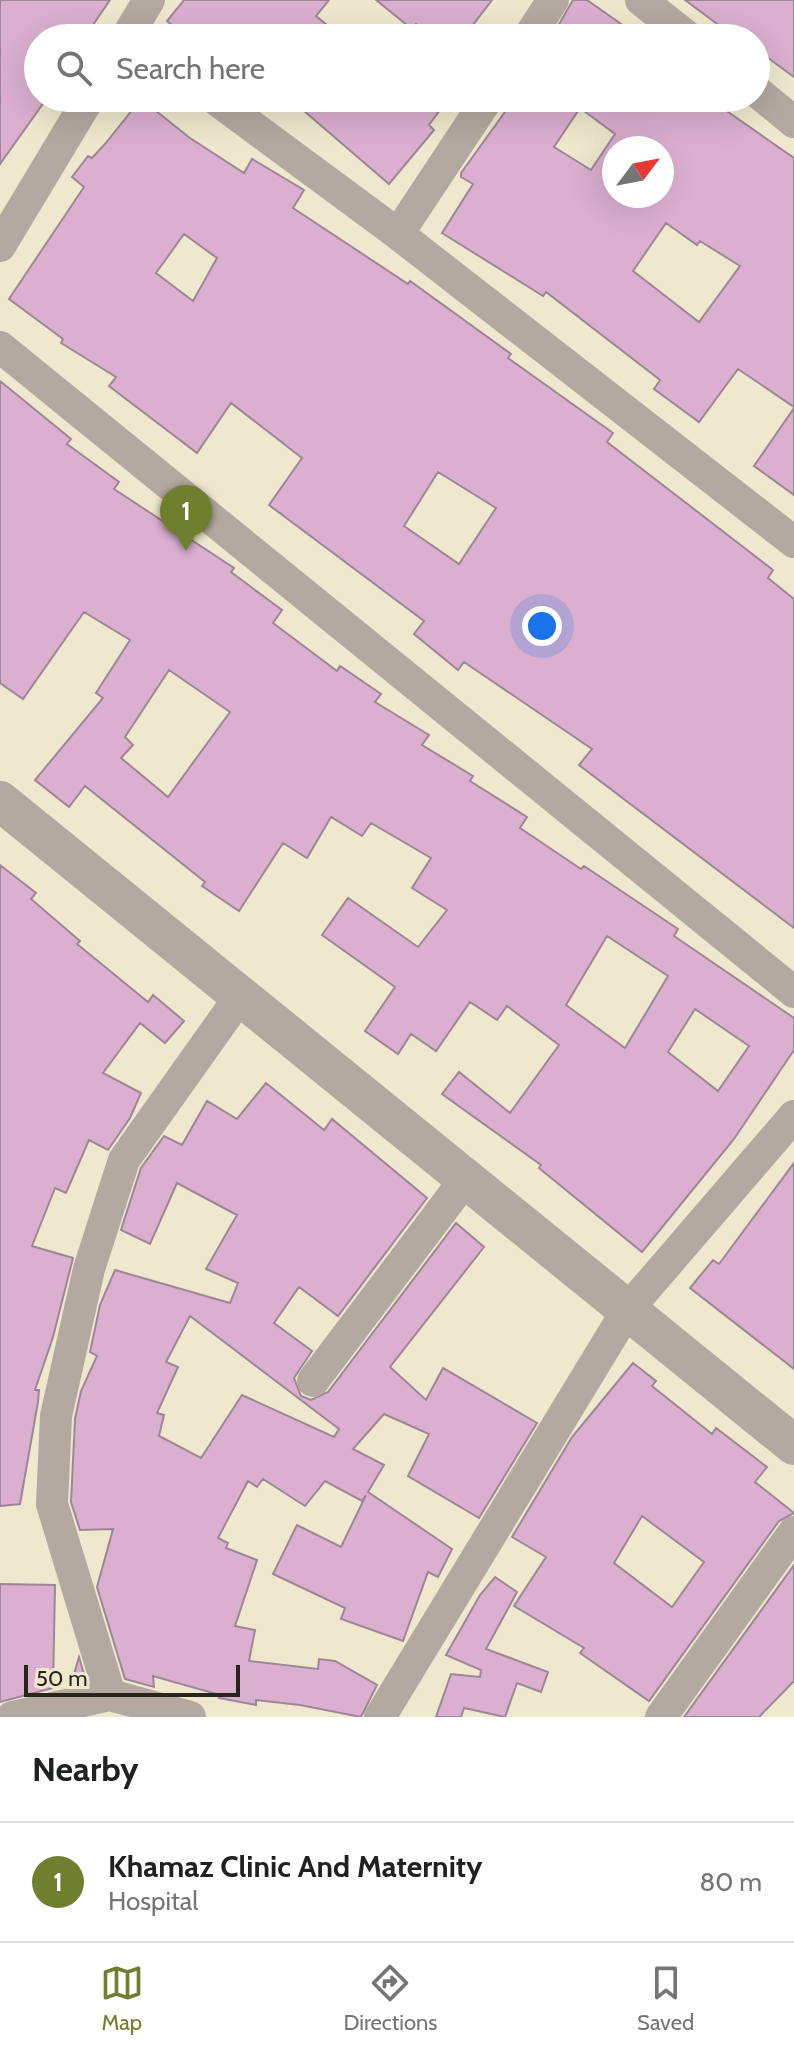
<!DOCTYPE html>
<style>
body{margin:0;font-family:Cabin,sans-serif;background:#f2f2f2;color:#202124}
.compass{position:absolute;left:602px;top:136px;width:72px;height:72px;border-radius:50%;background:#fff;box-shadow:0 8px 32px #0002;rotate:58deg}
.scale{position:absolute;left:24px;bottom:20px;width:216px;box-sizing:border-box;padding-left:8px;border:4px solid #28251b;border-top:0;font-size:22px;line-height:28px;white-space:nowrap;color:#28251b;-webkit-text-stroke:6px #efe8ce;paint-order:stroke}
.you{position:absolute;left:542px;top:626px;width:28px;height:28px;margin:-20px;border:6px solid #fff;border-radius:50%;background:#1a73e8;box-shadow:0 0 0 12px #1a73e833}
.badge{display:grid;place-items:center;width:52px;height:52px;border-radius:50%;background:#6f7f2d;color:#fff;font-size:26px;font-weight:700}
.pin{position:absolute;translate:-50% -66px;filter:drop-shadow(0 2px 4px #0008)}
.pin::after{content:'';position:absolute;top:42px;width:28px;height:24px;background:inherit;clip-path:polygon(0 0,100% 0,50% 100%)}
.list{margin:0;padding:0;list-style:none}
h2{display:flex;justify-content:space-between;align-items:center;height:104px;margin:0;padding:0 32px;font-size:34px}
h2 small{font-size:26px;font-weight:400;color:#757577}
.list li{display:grid;grid-template-columns:52px 1fr auto;gap:24px;align-items:center;box-sizing:border-box;height:120px;padding:0 32px;border-top:2px solid #e0e0e0}
.list b{display:block;font-size:30px;white-space:nowrap}
.list p{margin:0;font-size:26px;white-space:nowrap;color:#757577}
.list em{font-size:26px;font-style:normal;color:#757577}
.icon{flex:none;width:44px;height:44px;fill:none;stroke:currentColor;stroke-width:2;stroke-linecap:round;stroke-linejoin:round}
.map{position:relative;flex:none;width:794px;height:1717px;overflow:hidden}
.search{position:absolute;background:#fff;box-shadow:0 8px 32px #0002;left:24px;right:24px;top:24px;height:88px;display:flex;align-items:center;gap:20px;box-sizing:border-box;padding:0 28px;border-radius:44px;color:#757577;font-size:30px}
.sheet{height:224px;background:#fff}
nav{display:flex;justify-content:space-around;align-items:center;box-sizing:border-box;height:112px;border-top:2px solid #e0e0e0;background:#fff;font-size:22px;color:#757577}
nav a{display:grid;justify-items:center;gap:4px}
nav .on{color:#6f7f2d}
.map>svg:first-child{display:block}
.building{fill:#daafcf;stroke:#9d8797;stroke-width:2;fill-rule:evenodd}
.lines{fill:none;stroke-linecap:round;stroke-linejoin:round}
.minor{stroke:#b3a9a1;stroke-width:32}
.tertiary{stroke:#b3a9a1;stroke-width:40}
</style>
<div class="map">
<svg width="794" height="1717" viewBox="0 0 794 1717">
<rect width="100%" height="100%" fill="#efe8ce"/>
<!-- building -->
<path class="building" d="M0 0H110L84 38H38V98H47L0 164Z
M184 0H329L316 16 343 38H188L167 21Z
M376 0H492L463 38H434L416 24 412 29Z
M573 0H587L641 38H551Z
M685 0H794V77L756 49V38H736Z
M289 98H449L429 125 434 130 389 184Z
M515 98H620L633 107 636 103 643 108 651 98H708L794 158V407L738 369 699 422 654 389 660 380 546 292 543 296 442 233 473 184 461 177V173ZM580 108 615 134 591 170 554 147ZM614 148H662V196H614ZM666 223 697 245 700 241 740 266 699 322 633 271Z
M141 99 190 138 244 173 252 159 304 190 293 208 408 284 410 281 511 354 508 358 613 433 607 442 773 570 768 578 794 599V928L579 765 592 749 464 662 458 670 414 634 424 621 269 505 302 458 231 403 197 453 109 386 116 377 61 343 63 339 9 299 84 187 72 177 88 156 92 158 105 144ZM184 234 217 258 193 301 156 273ZM438 472 496 508 459 564 404 526Z
M0 381 71 439 67 444 119 482 114 489 234 568 231 572 282 610 273 623 337 671 340 666 381 694 375 702 429 735 422 745 473 776 470 781 527 817 520 828 581 869 584 866 678 929 674 936 794 1018V1050L734 1139 642 1252 539 1168 541 1165 442 1094 459 1072 510 1113 559 1045 507 1006 497 1020 470 1002 436 1051 411 1034 398 1054 365 1031 395 987 322 935 348 898 418 947 447 910 412 888 431 858 371 823 362 836 331 817 307 858 283 843 239 911 202 886 205 882 85 786 69 807 35 780 103 698 96 693 130 640 84 612 23 699 0 683ZM169 670 230 712 168 797 121 758 133 745 125 737ZM607 936 668 976 625 1048 566 1005ZM695 1009 749 1046 718 1091 668 1052Z
M794 408V495L754 466Z
M0 865 36 893 31 899 80 941 77 944 148 1002 153 995 184 1021 165 1043 140 1023 103 1073 141 1093 130 1118 108 1150 89 1140 66 1193 55 1188 32 1246 73 1258 53 1337 35 1390H39L38 1402 20 1504 0 1506Z
M266 1083 324 1130 332 1119 427 1198 338 1316 299 1287 274 1323 312 1351 294 1378 301 1396 311 1400 328 1392 456 1223 484 1247 390 1367 426 1400 443 1368 537 1423 479 1518 408 1476 429 1434 384 1414 353 1449 384 1465 368 1492 452 1549 438 1577 428 1572 403 1641 341 1619 345 1608 273 1574 297 1525 341 1547 366 1495 362 1501 325 1481 305 1506 263 1479 257 1487 248 1481 218 1538 228 1543 226 1548 257 1560 235 1626 255 1630 249 1661 318 1669 319 1659 335 1661 377 1685 361 1717 300 1705 256 1700V1705L219 1698 220 1695 153 1676 154 1687 125 1679 97 1587 113 1529 80 1530 71 1502 75 1419 81 1391 97 1356 90 1352 100 1305 115 1270 230 1303 238 1283 206 1269 237 1215 177 1183 150 1244 121 1230 141 1168 164 1136 182 1145 207 1101 237 1119ZM190 1316 339 1429 334 1437 242 1395 201 1458 159 1436 164 1415 157 1413 178 1367 166 1362Z
M794 1163V1369L690 1288 713 1260 719 1264Z
M633 1363 656 1381 652 1386 712 1434 716 1428 767 1467 755 1482 794 1513 779 1521 649 1701 580 1653 584 1648 514 1606 546 1557 512 1537 572 1437ZM642 1516 704 1562 672 1607 614 1563Z
M794 1565V1681L759 1717H684Z
M495 1577 517 1592 486 1649 548 1672 541 1692 517 1683 505 1717 464 1708 461 1717H436L451 1674 480 1677 481 1670 446 1655 480 1595Z
M0 1584 55 1585 53 1688 0 1702Z
M79 1657 86 1681 71 1684Z"/>
<g class="lines">
<!-- minor -->
<path class="minor" d="M641 0 689 38
M126 38 149 0
M528 38 553 0
M756 91 794 122
M214 98 398 234 794 542
M398 234 488 98
M0 246 89 98
M0 347 794 992
M313 1381 464 1181
M110 1695 52 1504 56 1416 89 1269 124 1160 239 998
M12 1717 110 1695 190 1717
M380 1717 628 1309 794 1116
M661 1717 794 1532"/>
<!-- tertiary -->
<path class="tertiary" d="M0 801 794 1445"/>
</g>
</svg>
<svg class="compass" viewBox="-18 -18 36 36"><path d="M0-13l5 13h-10z" fill="#e53935"/><path d="M0 13l5-13h-10z" fill="#757577"/></svg>
<div class="scale">50 m</div>
<div class="you"></div>
<div class="pin badge" style="left:186px;top:551px">1</div>
<div class="search"><svg class="icon" aria-label="search" viewBox="0 0 24 24"><circle cx="10" cy="10" r="6"/><path d="M15 15l6 6"/></svg>Search here</div>
</div>
<section class="sheet">
<h2>Nearby<small></small></h2>
<ul class="list">
<li><span class="badge">1</span><div><b>Khamaz Clinic And Maternity</b><p>Hospital</p></div><em>80 m</em></li>
</ul>
</section>
<nav>
<a class="on"><svg class="icon" aria-label="map" viewBox="0 0 24 24"><path d="M3 6l6-2 6 2 6-2v14l-6 2-6-2-6 2zM9 4v14M15 6v14"/></svg>Map</a>
<a><svg class="icon" aria-label="directions" viewBox="0 0 24 24"><path d="M12 3l9 9-9 9-9-9zM9 14v-3h6M13 9l2 2-2 2"/></svg>Directions</a>
<a><svg class="icon" aria-label="saved" viewBox="0 0 24 24"><path d="M7 4h10v16l-5-4-5 4z"/></svg>Saved</a>
</nav>
